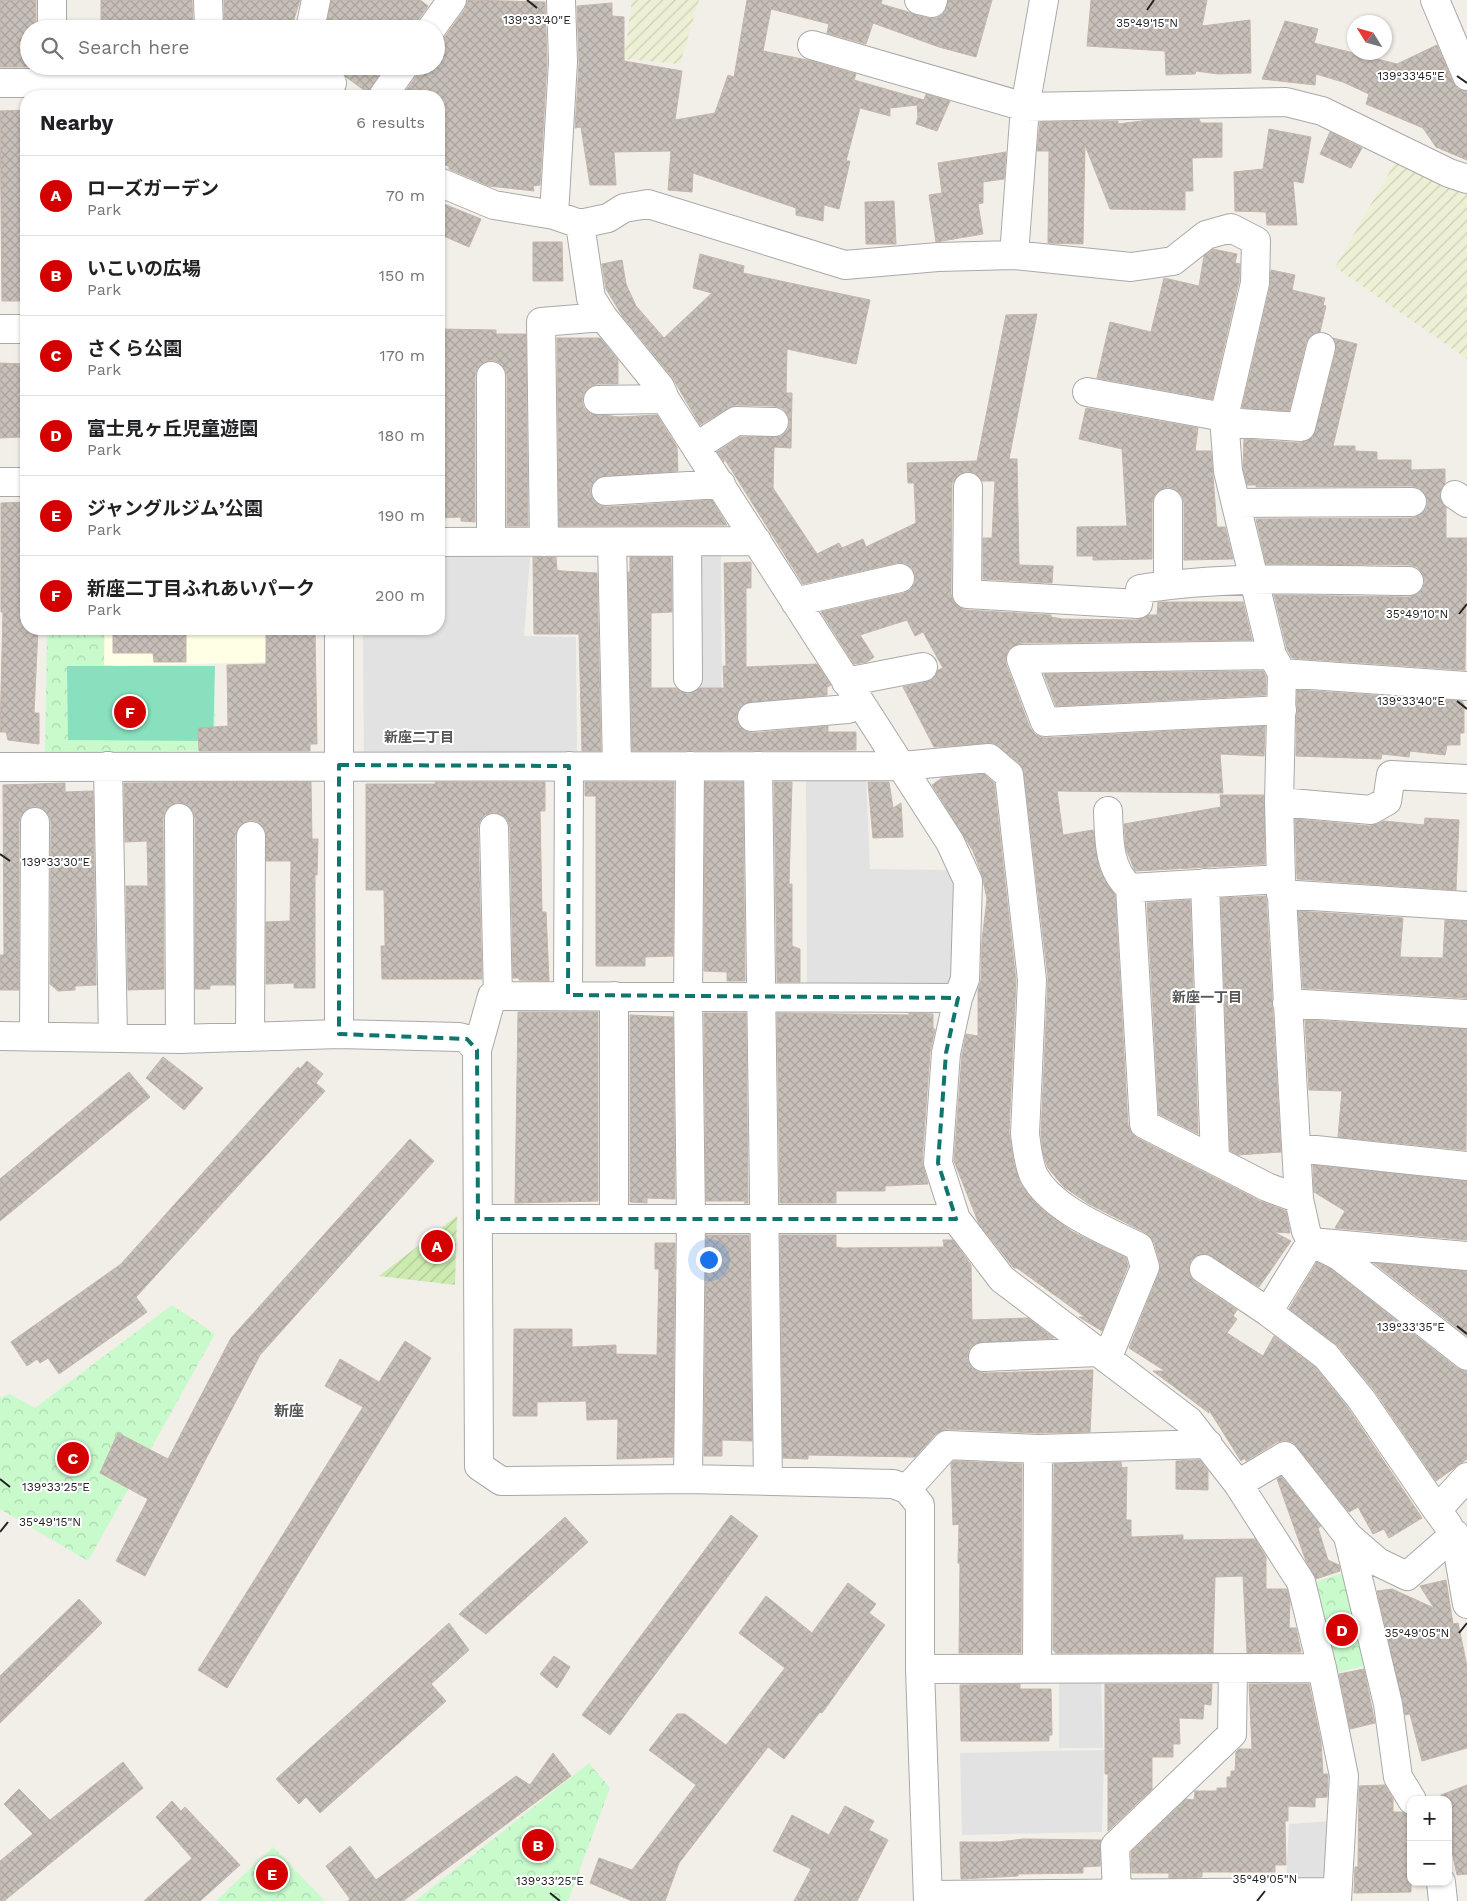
<!DOCTYPE html>
<meta charset="utf-8">
<style>
body{margin:0;font-family:"Work Sans","Noto Sans JP",sans-serif;background:#f6f6f6;color:#202124}
.controls{position:absolute;right:15px;bottom:15px;display:grid;overflow:hidden;border-radius:10px;box-shadow:0 1px 4px #0004}
.controls button{width:45px;height:45px;display:grid;place-items:center;padding:0;border:0;border-bottom:1px solid #e0e0e0;background:#fff;color:#202124;font:25px sans-serif}
.compass{position:absolute;left:1347px;top:15px;width:45px;height:45px;border-radius:50%;background:#fff;box-shadow:0 1px 4px #0004;rotate:307deg}
.you{position:absolute;left:708px;top:1259px;width:18px;height:18px;margin:-12px;border:4px solid #fff;border-radius:50%;background:#1a73e8;box-shadow:0 0 0 8px #1a73e833}
.badge{display:grid;place-items:center;width:32px;height:32px;border-radius:50%;background:#d40000;color:#fff;font-size:16px;font-weight:700}
.pin{position:absolute;translate:-50% -50%;border:2px solid #fff;box-shadow:0 1px 5px #0006}
.list{margin:0;padding:0;list-style:none}
h2{display:flex;justify-content:space-between;align-items:center;height:65px;margin:0;padding:0 20px;font-size:21px}
h2 small{font-size:16px;font-weight:400;color:#757577}
.list li{display:grid;grid-template-columns:32px 1fr auto;gap:15px;align-items:center;box-sizing:border-box;height:80px;padding:0 20px;border-top:1px solid #e0e0e0}
.list b{display:block;font-size:19px;white-space:nowrap}
.list p{margin:0;font-size:16px;white-space:nowrap;color:#757577}
.list em{font-size:16px;font-style:normal;color:#757577}
.icon{flex:none;width:28px;height:28px;fill:none;stroke:currentColor;stroke-width:2;stroke-linecap:round;stroke-linejoin:round}
.map{position:relative;flex:none;width:1467px;height:1901px;overflow:hidden}
.search{position:absolute;background:#fff;box-shadow:0 1px 4px #0004;left:20px;top:20px;width:425px;height:55px;display:flex;align-items:center;gap:12px;box-sizing:border-box;padding:0 18px;border-radius:28px;color:#757577;font-size:19px}
.panel{position:absolute;background:#fff;box-shadow:0 1px 4px #0004;left:20px;top:90px;width:425px;height:545px;border-radius:20px}
.map>svg:first-child{display:block}
.education{fill:#ffffe5}
.farmland{fill:url(#farmland-furrows)}
.park{fill:url(#park-crowns)}
.garden{fill:url(#garden-furrows)}
.pitch{fill:#88e0be}
.parking{fill:#e2e2e2}
.building{fill:url(#building-cross-hatch);stroke:#c4b6ab}
.lines{fill:none;stroke-linecap:round;stroke-linejoin:round}
.minor-casing{stroke:#a9a9a9;stroke-width:30}
.minor{stroke:#fff;stroke-width:28}
.marked{fill:none;stroke:#0f766e;stroke-width:4;stroke-dasharray:10 6;stroke-linejoin:round}
.ticks{fill:none;stroke:#222;stroke-width:2}
.labels{text-anchor:middle;dominant-baseline:central;stroke-width:4;stroke-linejoin:round;paint-order:stroke}
.neighbourhood-label{font-size:14px;font-weight:bold;fill:#555;stroke:#fff}
.quarter-label{font-size:15px;font-weight:bold;fill:#555;stroke:#fff}
.ticks-label{font-size:12px;text-anchor:middle;fill:#222;stroke:#fff;stroke-width:4;stroke-linejoin:round;paint-order:stroke}
</style>
<div class="map">
<svg width="1467" height="1901" viewBox="0 0 1467 1901">
<defs>
<pattern id="farmland-furrows" width="10" height="10" patternUnits="userSpaceOnUse" patternTransform="scale(1.25)"><rect width="10" height="10" fill="#eef0d5"/><path d="M-1 1l2-2M0 10L10 0M9 11l2-2" fill="none" stroke="#ccceb7"/></pattern>
<pattern id="park-crowns" width="20" height="18" patternUnits="userSpaceOnUse" patternTransform="scale(1.25)"><rect width="20" height="18" fill="#c8facc"/><path d="M2 6a3 3 0 1 1 6 0M12 15a3 3 0 1 1 6 0" fill="none" stroke="#acd6af"/></pattern>
<pattern id="garden-furrows" width="10" height="10" patternUnits="userSpaceOnUse" patternTransform="scale(1.25)"><rect width="10" height="10" fill="#cdebb0"/><path d="M-1 1l2-2M0 10L10 0M9 11l2-2" fill="none" stroke="#b0c997"/></pattern>
<pattern id="building-cross-hatch" width="8" height="8" patternUnits="userSpaceOnUse" patternTransform="scale(1.25)"><rect width="8" height="8" fill="#c7bfb8"/><path d="M0 0l8 8M0 8l8-8" fill="none" stroke="#aba49e"/></pattern>
</defs>
<rect width="100%" height="100%" fill="#f2efe9"/>
<!-- education -->
<path class="education" d="M105 629H279L280 662 104 666Z"/>
<!-- farmland -->
<path class="farmland" d="M632 0H699L680 64 624 59Z
M1397 159 1467 191V359L1335 267Z"/>
<!-- park -->
<path class="park" d="M47 629H104V665L214 673 216 750 45 754Z
M172 1305 215 1334 88 1561 0 1509V1398L10 1394 35 1408Z
M1346 1572 1367 1665 1335 1673 1312 1583Z
M589 1763 610 1788 568 1901H415Z
M273 1847 325 1901H216Z"/>
<!-- garden -->
<path class="garden" d="M457 1216 455 1285 379 1276Z"/>
<!-- pitch -->
<path class="pitch" d="M67 666H215L213 741 68 740Z"/>
<!-- parking -->
<path class="parking" d="M721 555 722 752 696 753 700 559 701 556Z
M439 556 530 557 524 636 576 637 577 756 364 760 363 629H439Z
M866 774 870 869 950 870 958 882 953 978 946 984 807 983 806 779Z
M1059 1680H1101L1103 1748H1059Z
M1104 1750 1102 1832 962 1835 960 1753Z
M1332 1821 1328 1874 1320 1883 1286 1881 1289 1824Z"/>
<!-- building -->
<path class="building" d="M0 0H36V29H29V66L35 67H0Z
M101 0H192L193 29H172V25L109 26 107 21H101Z
M224 0H300L291 29H248L250 23 224 21Z
M331 0H420L428 6 418 20 416 29H326Z
M468 0 545 2 547 62 540 185 533 186 534 191 489 186 449 169V166L439 164V96H402L417 75 419 66H436V44L444 38 465 9Z
M747 0H882L881 4 929 18H937L943 14 948 0H992L976 57 939 47 873 23 866 44 827 33 829 24 771 9 763 51 812 61 856 74 854 80 924 100 926 94 950 101 937 131 916 124 918 117 917 105 890 108V116L860 108 846 161H850L839 209 824 205 823 221 796 215V208L693 173 692 192 668 190 671 151 614 152 616 185H590L581 127 575 128 579 63 577 6 612 3V16L624 17V61L682 71 675 120 715 113 728 75 734 77Z
M1091 0H1207L1202 26 1250 20 1251 73 1218 74 1196 71 1195 74 1166 75 1165 51 1087 46Z
M1285 21 1318 29 1314 43 1397 64 1437 45 1453 82 1458 89 1467 91V160L1436 147 1423 128 1366 104 1369 94 1343 82 1316 74 1315 85 1262 79Z
M331 66H385L368 93 346 77 340 70Z
M26 110V301H2L0 111Z
M1199 119 1201 123H1222V157L1192 158 1193 191H1185V210L1110 209 1085 145 1083 244 1048 243 1049 151H1037L1040 122 1118 121V124L1149 120Z
M1269 129 1311 137 1303 183 1293 181 1297 225H1267L1266 212 1235 211 1234 172 1263 169Z
M1330 132 1362 148 1351 168 1320 154Z
M1006 152 1004 179 983 182V203L978 204 983 234 936 242 929 195 942 193 938 163Z
M894 201 896 244H866L865 202Z
M439 202 481 219 469 247 439 234Z
M533 242H562L563 281H533Z
M1213 249 1237 254 1235 263 1240 264 1239 281 1212 399 1097 378 1110 322 1151 332 1164 278 1199 286 1204 256Z
M700 254 744 266 743 273 870 300 856 364 787 349 786 393H792L791 448 774 447 773 488 817 554 839 543 842 548 863 539 866 547 916 523 914 483H908L907 463 977 461 1006 315 1037 314 1009 459H1017L1019 565 1053 566 1052 583 983 579V538H992L995 481H982L976 474 968 471 960 474 952 483 951 594 954 602 959 607 966 610 1051 615V617L1062 619 1137 620 1148 615H1157L1158 602H1243L1252 640 1021 643 1008 650 1006 657V664L1030 728 1036 735 1045 738 1265 726 1264 756 1220 754 1223 793 1057 791 1063 835 1093 830 1099 868 1115 895 1128 1125 1131 1132 1137 1138 1260 1201 1286 1211 1290 1233 1274 1232 1291 1241 1259 1287 1206 1254 1198 1255 1191 1260 1189 1267 1190 1275 1195 1282 1237 1310 1233 1316 1237 1319 1227 1333 1263 1356 1274 1336 1315 1367 1348 1408 1422 1518 1389 1538 1384 1529 1373 1534 1358 1507 1349 1512 1292 1442 1285 1440 1277 1442 1246 1461 1245 1458 1241 1461 1209 1410V1413L1153 1371H1165L1129 1348 1159 1273 1160 1263 1154 1242 1146 1233 1089 1204 1064 1187 1048 1168 1043 1153 1041 1133 1048 978 1024 773 1019 763 993 743 934 747 903 687 926 682 933 679 938 670 943 668 923 632 915 636 907 620 860 635 874 657 867 662 854 664 821 612 904 593 910 590 915 583V575L912 568 905 563H897L803 584 724 458V462L717 452 740 437 781 436 788 430 790 422 787 414 782 408 774 406 736 405 728 408 700 425 672 377 623 317 606 289 602 264 622 260 626 284 636 306 664 338 712 293 693 288Z
M1271 270 1295 275 1292 290 1325 298 1323 305 1326 306 1320 332 1310 336 1306 343 1289 411 1242 408 1270 287Z
M439 329 496 330V334H526L528 526H507V376L504 368 498 362 491 360 483 363 477 369 475 376V522L461 521V517L439 518Z
M557 338H600L618 360V384H597L590 387 584 393 582 401 584 408 590 413 619 417 657 415 677 447 678 471 598 478 592 484 590 491 593 500 599 505 607 507 712 500 727 525 559 526Z
M1333 338 1357 344 1333 446H1355V451L1377 452V460H1411V470L1445 469V483L1439 494 1441 501 1446 507V538H1467L1465 670 1292 658 1287 649 1274 595 1409 597 1417 594 1422 589 1425 582 1422 573 1417 567 1409 565 1266 564 1256 519 1412 518 1420 515 1426 509 1428 501 1425 494 1419 488 1412 486 1256 487V485H1247L1243 469 1244 439 1300 443 1313 437 1336 351Z
M0 363 24 364 23 394H21V437L0 438Z
M1086 408 1198 428 1195 451H1211L1217 527H1225L1233 559 1184 560V503L1182 496 1176 490 1168 487 1160 490 1154 496 1152 503V559L1093 560V556H1077V527L1127 526 1122 449 1079 439Z
M26 502V629H38L34 713H39V744L8 740 6 732H0L3 612H1V503Z
M533 557H556L557 570 562 571 597 573 601 751H582L579 634H534Z
M630 557H671L672 612 651 613V688H676L688 694 700 688H724L723 666H726L724 563 751 562V588H746V667L817 664 831 685 827 687V695L744 704 738 711 736 718 739 725 745 731 753 733 828 726V732H856V750L632 751 628 572H630Z
M113 629H186V662H154L153 653H113Z
M266 629H315L317 744H310V751H199L198 728 228 726 227 665 266 664Z
M1263 671 1266 677V695L1056 706 1044 674Z
M1297 690 1462 701 1464 704V733H1460V745H1447L1445 755 1410 751 1409 757 1382 754 1381 759 1296 756Z
M984 774 994 783 1016 981 1009 1133 1014 1164 1021 1185 1044 1211 1073 1232 1126 1258 1128 1266 1102 1331 1079 1317H1085L1017 1268H1014L979 1224 954 1161 962 1055 966 1034 978 1036V990L981 980 982 940 987 899 982 875 973 851 932 785 942 778Z
M311 782 312 839H318L317 875H315V988H294V983L266 984V922L290 921 291 861H266L265 829 258 822 251 820 243 823 238 828 235 836V985H210V989H195V818L193 811 187 805 178 802 171 805 166 810 163 818 164 989 128 990 126 886H148L147 841 125 842 124 783Z
M435 782H545V811H540L542 912H546L549 981 519 980V978H513L510 828 507 819 502 815 494 812 485 815 480 821 478 828 482 979H382L381 946H385L384 890H366V784H436Z
M585 782H674L673 956 645 957V966H596V796H585Z
M705 782H743L745 981H727V972L704 971Z
M774 782H792L789 884H792V946L800 949V982H777Z
M868 782H889L893 808 901 803 903 837 873 838Z
M65 783V792L93 791 96 985 75 986V990L58 991 50 984 51 822 49 815 43 809 35 806 27 809 22 814 19 822V990H0V955H4L3 785Z
M1220 795H1264L1265 864 1135 871 1126 849 1124 824 1221 807Z
M1425 818 1459 820 1456 890 1297 879 1295 819 1370 826 1384 821 1424 825Z
M1266 896 1281 1152 1238 1155 1230 1151 1221 898Z
M1190 900 1198 1134 1159 1114 1147 903Z
M1298 911 1403 918 1400 957 1443 958 1445 920 1467 921V998L1303 988Z
M518 1012H598V1201L515 1203Z
M704 1013H746L748 1203H744L747 1201H706Z
M777 1013 909 1015V1013L933 1014V1029H935L930 1052 922 1162 928 1184 885 1186V1191H836V1203H780Z
M630 1015 673 1017 675 1199 647 1198V1203L630 1202Z
M1305 1020 1467 1029 1466 1150 1338 1137 1342 1091 1309 1090Z
M163 1057 203 1088 184 1110 146 1078Z
M307 1061 323 1074 316 1083 325 1091 136 1297 147 1312 59 1374 48 1358 40 1363 37 1359 27 1366 11 1342 121 1264 298 1067 300 1069Z
M129 1072 150 1097 0 1221V1179Z
M410 1139 434 1161 260 1355 145 1576 116 1561 148 1499 100 1473 118 1433 168 1459 231 1338Z
M1313 1165 1467 1181V1240L1335 1228 1345 1211 1314 1192Z
M706 1235H749L752 1441 722 1440V1456H704Z
M780 1235H836V1247L842 1248 944 1247 943 1240H953L971 1265 972 1320 1028 1318 1054 1338 975 1344 969 1350 967 1358 970 1366 976 1371 984 1373 1093 1370 1090 1432 1038 1433 947 1429 936 1434 915 1457 808 1455V1459L783 1458Z
M655 1243H675L673 1457 617 1459 618 1419 587 1420 586 1401 537 1402V1416H513L514 1329H572V1347L616 1345V1354L657 1355 659 1269H655Z
M1317 1262 1331 1269 1457 1368 1467 1372V1459L1436 1481 1374 1390 1338 1346 1289 1309Z
M1374 1263 1467 1271V1336Z
M405 1341 431 1358 227 1688 198 1670 363 1407 325 1386 340 1359 379 1382Z
M1200 1460 1208 1471V1490L1176 1489V1461Z
M954 1461 1022 1464 1021 1653H959L960 1564 958 1563 959 1524 953 1525 951 1463Z
M1121 1462 1122 1468 1127 1467 1126 1520H1131V1537L1183 1535V1540L1255 1539 1266 1557V1589H1287L1290 1602 1289 1628H1296L1301 1652 1247 1653 1243 1576 1215 1577 1213 1653H1056L1053 1650 1054 1464Z
M1281 1476 1321 1526 1318 1528 1328 1560 1339 1565 1340 1571 1316 1579 1306 1561 1277 1479Z
M731 1515 758 1536 610 1735 582 1715Z
M565 1517 588 1542 486 1634 459 1614Z
M1446 1580 1453 1624 1458 1623 1467 1666V1748L1422 1761 1410 1714 1405 1715 1377 1591 1392 1589 1434 1608 1420 1586Z
M848 1583 876 1604 869 1613 885 1625 822 1713 820 1712 784 1759 768 1747 679 1863 665 1901H632L590 1883 599 1858 632 1870 696 1785 649 1750 677 1714H685L726 1745 785 1668 739 1633 766 1596 812 1633Z
M79 1599 102 1623 0 1723V1676Z
M449 1623 469 1650 431 1684 446 1701 320 1813 306 1797 299 1804 276 1779Z
M554 1656 570 1667 557 1688 540 1674Z
M1364 1669 1375 1723 1350 1729 1339 1674Z
M1020 1684V1689H1051L1052 1735H1049V1741H961L960 1685Z
M1105 1684H1212L1211 1705 1204 1704 1203 1719 1179 1718 1180 1744H1173V1757H1152V1789L1108 1831V1774H1105Z
M1249 1684H1309L1321 1742 1323 1774H1328V1777L1327 1797 1315 1798V1807L1288 1806V1821H1285L1286 1865H1275V1872H1202V1877L1169 1878V1873H1132L1131 1852 1186 1799 1194 1800 1195 1791H1217V1788H1227V1777H1231V1771H1235L1236 1752 1239 1749H1252Z
M553 1753 571 1776 403 1901H348L350 1899 326 1866 350 1846 376 1880 516 1776 530 1785Z
M123 1762 143 1788 4 1901H0V1861L33 1834 4 1804 19 1789 50 1820Z
M1385 1785 1393 1799V1812H1402L1411 1815V1892L1354 1893 1355 1867H1358L1359 1786Z
M1467 1785V1874L1457 1875 1448 1832V1800H1443L1441 1795Z
M172 1801 181 1811 185 1807 240 1865 200 1901H144L192 1858 156 1817Z
M845 1806 874 1821 869 1830 888 1840 857 1901H794L811 1869 773 1851 792 1815 829 1835Z
M1023 1839 1101 1840 1100 1866 1083 1867V1873L1018 1874V1876L961 1879 960 1842H999Z"/>
<g class="lines">
<!-- minor casing -->
<g class="minor-casing">
<path id="minor" d="M208 0 209 29
M919 0 932 3 933 0
M1435 0 1467 76
M52 29V0
M310 29 316 0
M431 29 452 0
M812 45 1025 107 1286 102 1322 111 1449 173 1467 179
M0 83H332
M383 96 404 66
M439 182 494 205 554 215 580 224 608 218 624 208 648 204 845 265 938 257 1014 255 1131 267 1173 261 1206 235 1231 228 1256 241 1255 283 1224 417 1228 471 1272 655 1282 673
M554 215 563 62 561 0
M580 224 591 298 603 317 660 387 665 399 950 842 968 881 965 979 958 998 946 1053 938 1163 956 1219 1002 1279 1189 1421 1238 1484 1301 1582 1322 1668 1344 1776 1337 1901
M1014 255 1025 107 1044 0
M0 329H26
M1087 392 1224 417
M598 400 665 399
M1224 422 1301 427 1321 347
M697 446 736 421 774 422
M0 482H26
M968 487 967 594 1138 604 1140 589C1229 575 1319 580 1409 581
M606 491 721 484
M1455 495 1467 503
M1236 503 1412 502
M439 542 757 541
M491 542V376
M544 542 541 322 603 317
M612 542 617 766
M687 542 688 678
M1168 584V503
M795 602 900 578
M1272 655 1021 659 1045 722 1282 710
M846 682 923 667
M1467 686 1282 673 1279 802 1281 879 1299 1199 1306 1231 1311 1242 1339 1256 1467 1356
M752 717 848 709 859 704
M108 766 113 1037
M758 766 768 1481
M0 767 902 766 989 758 1009 775 1032 980 1025 1134C1027 1148 1028 1163 1034 1176 1053 1210 1105 1230 1139 1247L1145 1267 1107 1359
M1279 802 1371 810 1387 801 1391 775 1467 779
M1108 811C1109 838 1108 869 1130 888
M179 818 180 1039
M494 828 498 996
M1281 879 1130 888 1144 1124 1267 1187 1299 1199
M1205 883 1215 1159
M1281 894 1467 906
M568 995 569 766
M1287 1003 1467 1014
M339 1034V629
M0 1036 180 1039 339 1034 459 1037 467 1039 477 1050
M34 1036 35 822
M250 1037 251 836
M1297 1148 1467 1166
M478 1219H956
M614 1219V996
M1204 1269 1268 1312 1326 1356 1361 1399 1437 1510
M1268 1312 1311 1242 1467 1256
M983 1357 1098 1352
M688 1479 691 1219 688 997 690 766
M1238 1484 1285 1456 1348 1536 1378 1562 1407 1576 1455 1534
M907 1489 947 1445 1038 1449 1208 1444
M1448 1525 1437 1510 1467 1477
M1455 1534 1467 1604
M1348 1536 1388 1704 1398 1777 1412 1800
M1037 1667 1038 1449
M920 1669 1322 1668
M1441 1882 1443 1901
M1117 1894 1115 1846 1232 1734 1233 1669
M928 1895 1337 1892
M928 1901 920 1669V1505L907 1489 893 1484 688 1479 501 1481 479 1466 477 1050 492 996 958 998"/>
</g>
<!-- minor -->
<use href="#minor" class="minor"/>
</g>
<!-- marked area -->
<path class="marked" d="M339 765 569 766 568 995 958 998 946 1053 938 1163 956 1219H478L477 1050 467 1039 339 1034Z"/>
<!-- ticks -->
<path class="ticks" d="M527 0 537 8M1147 10 1154 0M1457 76 1467 83M1459 614 1467 604M1457 701 1467 709M0 854 10 861M1457 1326 1467 1334M0 1479 10 1487M0 1532 8 1522M1459 1633 1467 1623M550 1893 560 1901M1257 1901 1265 1891"/>
<g class="labels">
<!-- neighbourhood labels -->
<g class="neighbourhood-label">
<text x="419" y="737">新座二丁目</text>
<text x="1207" y="997">新座一丁目</text>
</g>
<!-- quarter labels -->
<g class="quarter-label">
<text x="289" y="1411">新座</text>
</g>
</g>
<g class="ticks-label">
<text x="537" y="24">139°33'40"E</text>
<text x="1147" y="27">35°49'15"N</text>
<text x="1411" y="80">139°33'45"E</text>
<text x="1417" y="618">35°49'10"N</text>
<text x="1411" y="705">139°33'40"E</text>
<text x="56" y="866">139°33'30"E</text>
<text x="1411" y="1331">139°33'35"E</text>
<text x="56" y="1491">139°33'25"E</text>
<text x="50" y="1526">35°49'15"N</text>
<text x="1417" y="1637">35°49'05"N</text>
<text x="1265" y="1883">35°49'05"N</text>
<text x="550" y="1885">139°33'25"E</text>
</g>
</svg>
<div class="controls">
<button>+</button>
<button>−</button>
</div>
<svg class="compass" viewBox="-18 -18 36 36"><path d="M0-13l5 13h-10z" fill="#e53935"/><path d="M0 13l5-13h-10z" fill="#757577"/></svg>
<div class="you"></div>
<div class="pin badge" style="left:437px;top:1246px">A</div>
<div class="pin badge" style="left:538px;top:1845px">B</div>
<div class="pin badge" style="left:73px;top:1458px">C</div>
<div class="pin badge" style="left:1342px;top:1630px">D</div>
<div class="pin badge" style="left:272px;top:1874px">E</div>
<div class="pin badge" style="left:130px;top:712px">F</div>
<div class="search"><svg class="icon" aria-label="search" viewBox="0 0 24 24"><circle cx="10" cy="10" r="6"/><path d="M15 15l6 6"/></svg>Search here</div>
<section class="panel">
<h2>Nearby<small>6 results</small></h2>
<ul class="list">
<li><span class="badge">A</span><div><b>ローズガーデン</b><p>Park</p></div><em>70 m</em></li>
<li><span class="badge">B</span><div><b>いこいの広場</b><p>Park</p></div><em>150 m</em></li>
<li><span class="badge">C</span><div><b>さくら公園</b><p>Park</p></div><em>170 m</em></li>
<li><span class="badge">D</span><div><b>富士見ヶ丘児童遊園</b><p>Park</p></div><em>180 m</em></li>
<li><span class="badge">E</span><div><b>ジャングルジム’公園</b><p>Park</p></div><em>190 m</em></li>
<li><span class="badge">F</span><div><b>新座二丁目ふれあいパーク</b><p>Park</p></div><em>200 m</em></li>
</ul>
</section>
</div>
